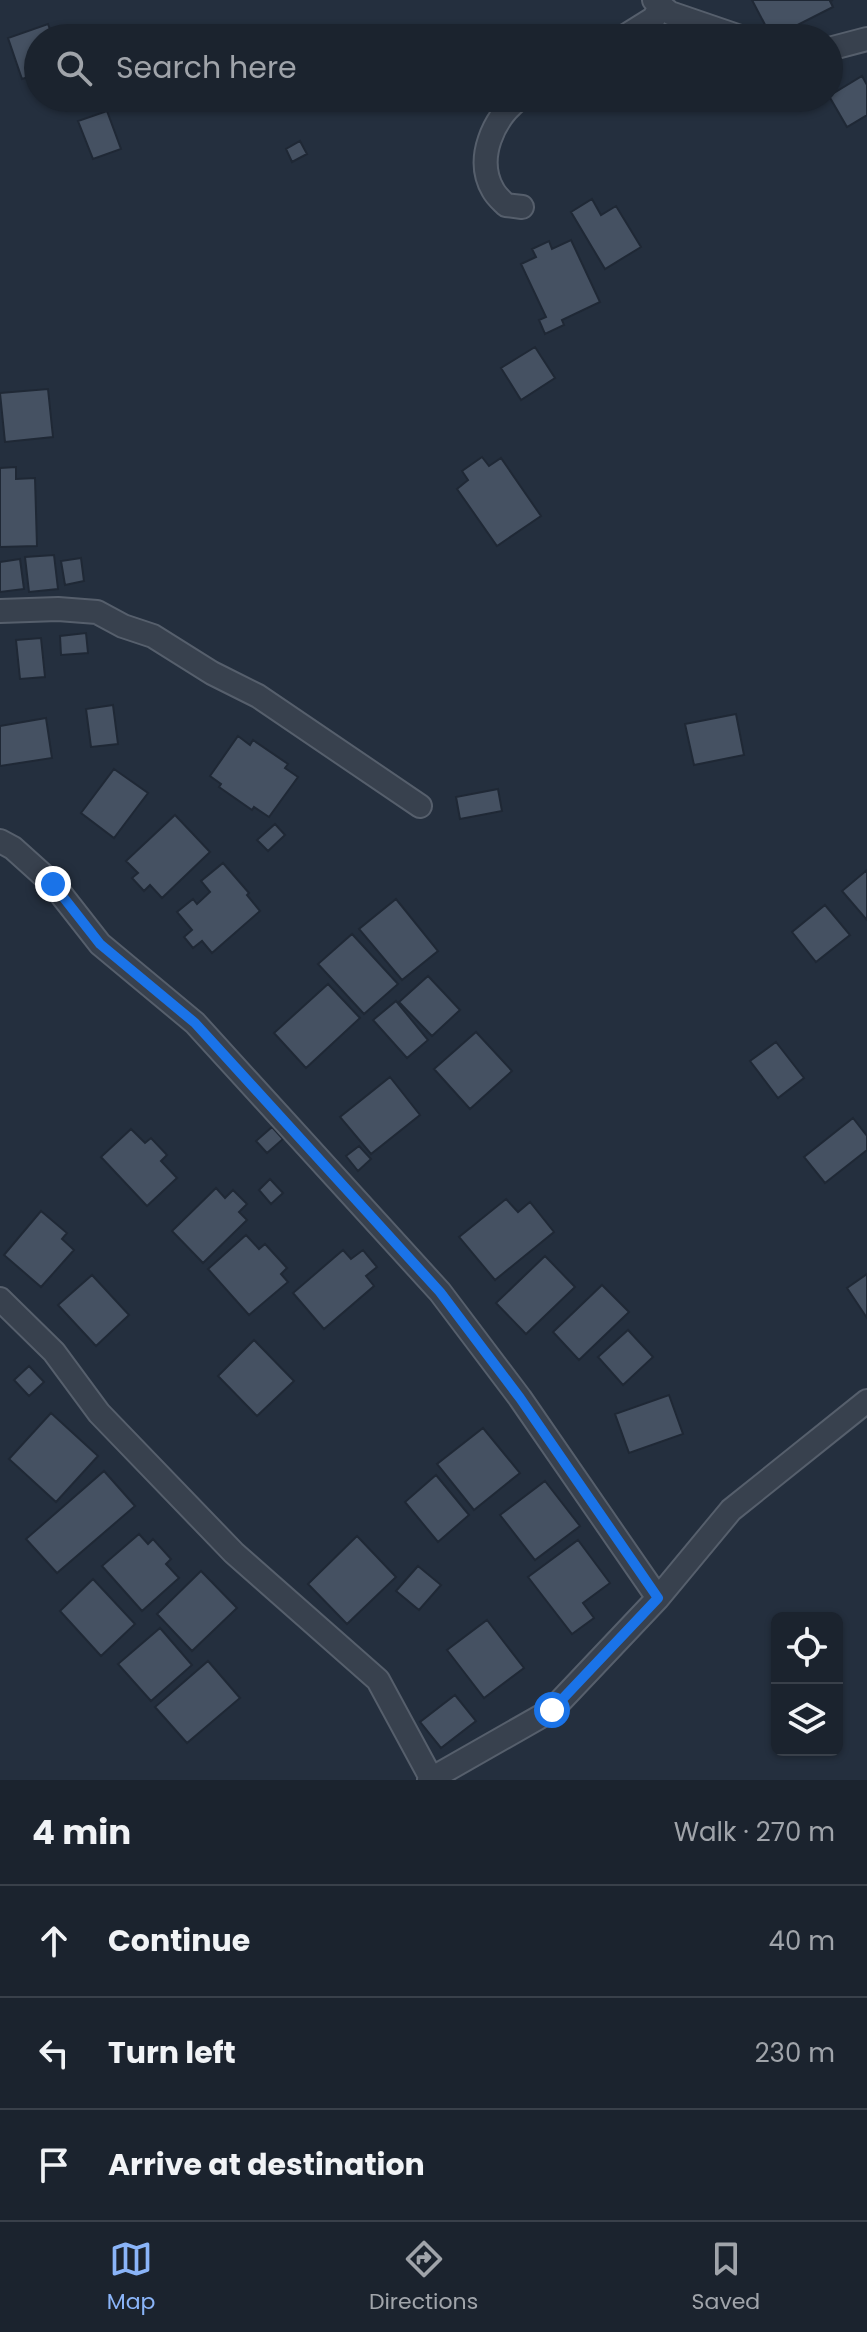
<!DOCTYPE html>
<meta charset="utf-8">
<style>
body{margin:0;font-family:Poppins,sans-serif;background:#282f3a;color:#f1f3f6}
.controls{position:absolute;right:24px;bottom:24px;display:grid;overflow:hidden;border-radius:12px;box-shadow:0 2px 6px #0004}
.controls button{width:72px;height:72px;display:grid;place-items:center;padding:0;border:0;border-bottom:2px solid #39404a;background:#1b232e;color:#f1f3f6;font:40px sans-serif}
.stop{position:absolute;width:24px;height:24px;margin:-18px;border:6px solid #1a73e8;border-radius:50%;background:#fff}
.stop.end{background:#1a73e8;border-color:#fff;box-shadow:0 2px 8px #0008}
.list{margin:0;padding:0;list-style:none}
h2{display:flex;justify-content:space-between;align-items:center;height:104px;margin:0;padding:0 32px;font-size:34px}
h2 small{font-size:26px;font-weight:400;color:#a0a4aa}
.list li{display:grid;grid-template-columns:52px 1fr auto;gap:24px;align-items:center;box-sizing:border-box;height:112px;padding:0 32px;border-top:2px solid #39404a}
.list b{display:block;font-size:30px;white-space:nowrap}
.list em{font-size:26px;font-style:normal;color:#a0a4aa}
.icon{flex:none;width:44px;height:44px;fill:none;stroke:currentColor;stroke-width:2;stroke-linecap:round;stroke-linejoin:round}
.map{position:relative;flex:none;width:867px;height:1780px;overflow:hidden}
.search{position:absolute;background:#1b232e;box-shadow:0 2px 6px #0004;left:24px;right:24px;top:24px;height:88px;display:flex;align-items:center;gap:20px;box-sizing:border-box;padding:0 28px;border-radius:44px;color:#a0a4aa;font-size:30px}
.sheet{height:440px;background:#1b232e}
nav{display:flex;justify-content:space-around;align-items:center;box-sizing:border-box;height:112px;border-top:2px solid #39404a;background:#1b232e;font-size:22px;color:#a0a4aa}
nav a{display:grid;justify-items:center;gap:4px}
nav .on{color:#8ab4f8}
.map>svg:first-child{display:block}
.building{fill:#455162;stroke:#1f2835;stroke-width:2}
.lines{fill:none;stroke-linecap:round;stroke-linejoin:round}
.minor-casing{stroke:#565f6c;stroke-width:26}
.minor{stroke:#38414e;stroke-width:22}
.route{stroke:#1a73e8;stroke-width:10}
</style>
<div class="map">
<svg width="867" height="1780" viewBox="0 0 867 1780">
<rect width="100%" height="100%" fill="#242f3e"/>
<!-- building -->
<path class="building" d="M752 0H833L830 1 833 7 772 38Z
M48 24 53 38H38V74L22 79 8 38Z
M862 76 867 85V115L847 127 829 96Z
M107 111 121 149 93 159 78 121Z
M300 141 307 154 292 162 286 149Z
M592 199 601 215 616 206 641 247 605 269 571 212Z
M571 240 600 302 562 320 564 325 545 334 539 320 546 317 521 264 536 257 532 249 549 241 552 249Z
M535 347 555 378 521 400 501 368Z
M48 389 53 437 5 442 0 393Z
M482 457 489 466 501 458 541 516 497 546 457 489 468 480 462 471Z
M16 467V479L35 478 37 546 0 547V468Z
M54 555 58 589 29 592 25 557Z
M81 558 84 581 65 585 61 561Z
M20 559 24 589 0 592V562Z
M86 633 88 653 61 655 60 636Z
M41 638 45 677 20 679 16 640Z
M113 705 118 744 91 747 86 709Z
M736 714 744 755 694 765 685 724Z
M46 718 52 758 0 766V726Z
M238 736 250 745 253 740 288 764 285 768 298 777 269 817 254 807 252 810 219 787 221 784 210 776Z
M114 769 148 793 114 838 81 813Z
M498 789 502 811 460 819 456 797Z
M175 815 210 852 162 898 150 885 144 891 132 878 138 873 126 861Z
M275 824 285 835 268 851 257 840Z
M223 863 249 893 247 895 260 911 212 953 202 941 193 948 184 937 192 930 177 912 193 899 197 904 210 892 201 881Z
M867 870V920L842 891Z
M396 899 438 951 402 980 359 929Z
M825 905 850 935 816 962 792 932Z
M352 934 398 984 364 1014 318 964Z
M428 976 460 1010 432 1036 399 1002Z
M328 984 360 1018 306 1068 274 1033Z
M396 1001 428 1040 407 1058 373 1020Z
M476 1032 512 1071 470 1109 434 1069Z
M776 1042 804 1078 778 1098 750 1061Z
M390 1077 420 1115 371 1154 340 1117Z
M853 1118 867 1136V1150L825 1183 804 1157Z
M272 1127 283 1139 267 1153 256 1141Z
M131 1129 145 1143 151 1138 167 1155 161 1161 177 1178 147 1206 101 1157Z
M359 1146 371 1159 358 1171 346 1156Z
M270 1179 283 1193 271 1204 259 1190Z
M216 1188 225 1198 233 1190 247 1204 239 1212 247 1220 203 1263 172 1231Z
M506 1199 518 1212 530 1202 554 1232 495 1280 459 1237Z
M41 1211 67 1233 62 1239 74 1250 41 1287 4 1255Z
M246 1235 259 1249 265 1244 287 1268 281 1274 288 1282 249 1315 208 1269Z
M343 1250 351 1259 363 1250 377 1267 366 1276 374 1286 324 1329 293 1293Z
M545 1256 575 1287 526 1334 496 1303Z
M867 1274V1318L847 1288Z
M92 1275 129 1315 96 1346 58 1305Z
M602 1285 629 1312 579 1360 553 1332Z
M628 1330 653 1357 623 1385 598 1357Z
M254 1340 294 1381 257 1416 218 1376Z
M29 1366 44 1382 29 1396 14 1380Z
M669 1395 683 1434 629 1453 615 1414Z
M51 1413 98 1456 56 1502 9 1459Z
M483 1428 520 1473 474 1510 437 1464Z
M104 1471 135 1506 57 1573 26 1539Z
M436 1475 469 1515 438 1542 405 1502Z
M545 1481 580 1526 535 1560 500 1515Z
M139 1534 148 1544 153 1539 171 1559 166 1564 179 1578 142 1611 102 1566Z
M357 1536 396 1577 347 1624 308 1584Z
M578 1540 610 1583 583 1603 594 1618 572 1634 528 1577Z
M418 1566 441 1585 419 1610 396 1591Z
M201 1571 237 1608 192 1651 157 1614Z
M93 1579 135 1624 101 1656 60 1611Z
M487 1620 524 1668 484 1698 447 1650Z
M160 1628 192 1665 151 1701 118 1664Z
M208 1661 240 1698 187 1743 155 1707Z
M455 1695 476 1721 441 1748 420 1722Z"/>
<g class="lines">
<!-- minor casing -->
<g class="minor-casing">
<path id="minor" d="M654 0 670 13 743 38
M622 38 654 18 660 6
M829 49 867 39
M520 98C493 118 475 159 493 190 496 196 502 201 506 205L522 207
M0 611 58 609 97 612 123 626 153 636 212 673 258 696 420 806
M0 841 13 848 53 884 100 944 195 1023 440 1292 520 1398 658 1598
M0 1299 54 1352 99 1413 234 1553 378 1680 431 1778
M429 1780 552 1710 658 1598 731 1510 867 1401"/>
</g>
<!-- minor -->
<use href="#minor" class="minor"/>
</g>
<g class="lines">
<!-- route -->
<path class="route" d="M53 884 100 944 195 1023 440 1292 520 1398 658 1598 552 1710"/>
</g>
</svg>
<div class="controls">
<button><svg class="icon" aria-label="locate" viewBox="0 0 24 24"><circle cx="12" cy="12" r="6"/><path d="M12 2v4M12 18v4M2 12h4M18 12h4"/></svg></button>
<button><svg class="icon" aria-label="layers" viewBox="0 0 24 24"><path d="M12 4l9 5-9 5-9-5zM3 14l9 5 9-5"/></svg></button>
</div>
<div class="stop" style="left:552px;top:1710px"></div>
<div class="stop end" style="left:53px;top:884px"></div>
<div class="search"><svg class="icon" aria-label="search" viewBox="0 0 24 24"><circle cx="10" cy="10" r="6"/><path d="M15 15l6 6"/></svg>Search here</div>
</div>
<section class="sheet">
<h2>4 min<small>Walk · 270 m</small></h2>
<ul class="list">
<li><svg class="icon" aria-label="ahead" viewBox="0 0 24 24"><path d="M12 20V5M6 11l6-6 6 6"/></svg><div><b>Continue</b></div><em>40 m</em></li>
<li><svg class="icon" aria-label="left" viewBox="0 0 24 24"><path d="M17 20v-9H6M10 6l-5 5 5 5"/></svg><div><b>Turn left</b></div><em>230 m</em></li>
<li><svg class="icon" aria-label="arrive" viewBox="0 0 24 24"><path d="M6 21V4h12l-3 4 3 4H6"/></svg><div><b>Arrive at destination</b></div></li>
</ul>
</section>
<nav>
<a class="on"><svg class="icon" aria-label="map" viewBox="0 0 24 24"><path d="M3 6l6-2 6 2 6-2v14l-6 2-6-2-6 2zM9 4v14M15 6v14"/></svg>Map</a>
<a><svg class="icon" aria-label="directions" viewBox="0 0 24 24"><path d="M12 3l9 9-9 9-9-9zM9 14v-3h6M13 9l2 2-2 2"/></svg>Directions</a>
<a><svg class="icon" aria-label="saved" viewBox="0 0 24 24"><path d="M7 4h10v16l-5-4-5 4z"/></svg>Saved</a>
</nav>
